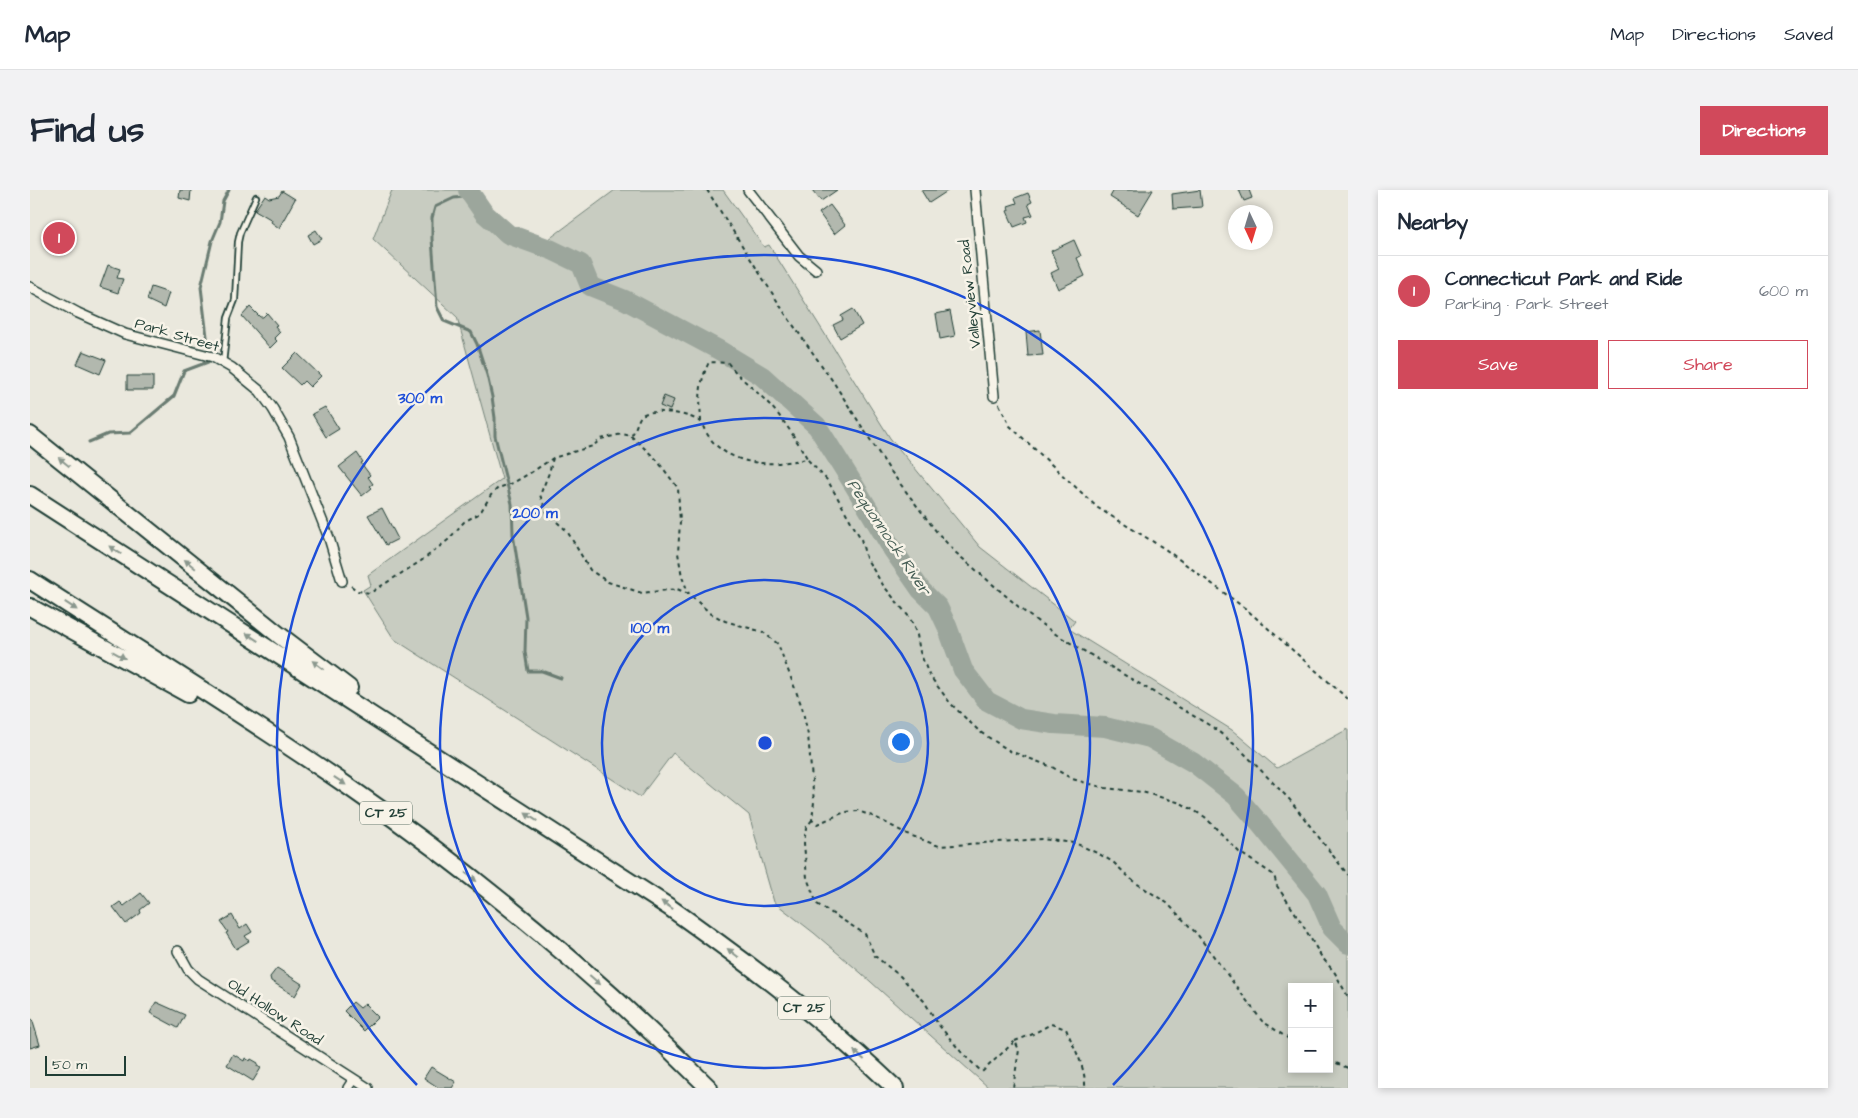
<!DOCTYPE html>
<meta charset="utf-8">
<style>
body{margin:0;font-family:"Architects Daughter",sans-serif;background:#f2f2f3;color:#1f2937}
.controls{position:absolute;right:15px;bottom:15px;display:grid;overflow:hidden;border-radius:0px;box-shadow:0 2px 8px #0003}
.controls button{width:45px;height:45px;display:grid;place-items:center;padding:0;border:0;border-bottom:1px solid #e0e1e3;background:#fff;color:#1f2937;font:25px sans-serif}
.compass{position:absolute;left:1198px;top:15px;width:45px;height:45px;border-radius:50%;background:#fff;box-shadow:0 2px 8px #0003;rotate:176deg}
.scale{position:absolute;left:15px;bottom:12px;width:81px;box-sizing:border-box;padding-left:5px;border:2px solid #1f3d34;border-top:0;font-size:14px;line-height:18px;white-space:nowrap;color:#1f3d34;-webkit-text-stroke:4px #f7f3e8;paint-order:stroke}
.you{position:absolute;left:870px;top:551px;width:18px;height:18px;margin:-12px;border:4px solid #fff;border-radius:50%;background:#1a73e8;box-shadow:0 0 0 8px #1a73e833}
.badge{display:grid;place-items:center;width:32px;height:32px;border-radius:50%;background:#d1495b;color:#fff;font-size:16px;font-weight:700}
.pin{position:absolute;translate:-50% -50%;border:2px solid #fff;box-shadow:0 1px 5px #0006}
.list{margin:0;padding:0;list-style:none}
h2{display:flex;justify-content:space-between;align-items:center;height:65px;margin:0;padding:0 20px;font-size:21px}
h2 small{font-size:16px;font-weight:400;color:#747a83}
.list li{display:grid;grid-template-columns:32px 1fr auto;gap:15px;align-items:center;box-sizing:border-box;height:70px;padding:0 20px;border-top:1px solid #e0e1e3}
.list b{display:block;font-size:19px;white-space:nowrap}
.list p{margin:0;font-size:16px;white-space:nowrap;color:#747a83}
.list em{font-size:16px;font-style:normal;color:#747a83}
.actions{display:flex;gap:10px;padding:15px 20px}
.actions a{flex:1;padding:11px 0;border:1px solid #d1495b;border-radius:0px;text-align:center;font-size:18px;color:#d1495b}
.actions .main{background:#d1495b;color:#fff}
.map{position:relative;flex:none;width:1318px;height:898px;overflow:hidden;border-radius:0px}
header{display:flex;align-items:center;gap:30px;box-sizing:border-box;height:70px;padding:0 25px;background:#fff;border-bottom:1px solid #e0e1e3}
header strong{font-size:24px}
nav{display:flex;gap:28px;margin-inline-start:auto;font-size:18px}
.intro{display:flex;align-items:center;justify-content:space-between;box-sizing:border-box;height:120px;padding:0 30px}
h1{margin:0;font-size:35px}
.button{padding:12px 22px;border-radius:0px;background:#d1495b;color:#fff;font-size:18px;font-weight:700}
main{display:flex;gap:30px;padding:0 30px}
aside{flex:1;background:#fff;border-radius:0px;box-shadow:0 2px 8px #0003}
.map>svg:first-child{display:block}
.park{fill:#c8ccc1;stroke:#74847a;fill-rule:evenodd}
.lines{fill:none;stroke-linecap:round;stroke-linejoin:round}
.stream{stroke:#6a7c72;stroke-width:3}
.river{stroke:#9ca69c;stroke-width:20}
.building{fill:#b2b8ae;stroke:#1f3d34}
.service-casing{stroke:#1f3d34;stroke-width:8}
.minor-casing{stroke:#1f3d34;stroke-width:12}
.motorway-casing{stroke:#1f3d34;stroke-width:20}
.path{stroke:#1f3d34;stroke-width:2;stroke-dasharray:4 4;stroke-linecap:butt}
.service{stroke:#f7f3e8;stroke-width:4.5}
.minor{stroke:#f7f3e8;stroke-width:9}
.motorway{stroke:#f7f3e8;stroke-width:16}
.oneway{fill:#8b988e}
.ring{fill:none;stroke:#1d4ed8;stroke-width:2.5}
.labels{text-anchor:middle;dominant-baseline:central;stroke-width:5;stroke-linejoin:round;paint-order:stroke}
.shield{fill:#f7f3e8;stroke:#60746a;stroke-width:1}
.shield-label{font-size:14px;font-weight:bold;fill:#1f3d34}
.street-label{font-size:15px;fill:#1f3d34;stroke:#f7f3e8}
.water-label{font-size:16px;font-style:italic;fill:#445c53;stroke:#f7f3e8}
.centre{fill:#1d4ed8;stroke:#f7f3e8;stroke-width:2.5}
.ring-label{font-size:15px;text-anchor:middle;font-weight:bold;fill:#1d4ed8;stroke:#f7f3e8;stroke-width:5;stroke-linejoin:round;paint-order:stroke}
</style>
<header>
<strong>Map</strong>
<nav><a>Map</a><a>Directions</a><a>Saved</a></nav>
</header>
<div class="intro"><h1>Find us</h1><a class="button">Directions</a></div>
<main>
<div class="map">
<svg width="1318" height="898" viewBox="0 0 1318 898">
<rect width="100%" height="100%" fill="#eae8dd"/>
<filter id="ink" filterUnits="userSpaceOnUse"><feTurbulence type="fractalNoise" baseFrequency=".02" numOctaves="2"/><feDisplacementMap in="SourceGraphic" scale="10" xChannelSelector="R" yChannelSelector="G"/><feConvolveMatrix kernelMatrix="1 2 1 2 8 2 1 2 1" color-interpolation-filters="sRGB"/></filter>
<g filter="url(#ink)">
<!-- park -->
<path class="park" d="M362 0H438L492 46 519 49 585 0H693L734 57 739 55 860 248 950 357 1045 431 1039 439 1202 540 1247 578 1318 539V898H959L831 783 784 743 744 712 719 625 643 563 610 607 364 449 333 400 341 395 338 385 472 289 427 127 343 49ZM1262 797H1299V879H1262Z"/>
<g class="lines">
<!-- stream -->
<path class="stream" d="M440 1 441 0
M443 6 424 8 405 17 402 28V49L407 117 414 131 441 142 447 154 457 185 462 207 465 228V246L482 314 483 344 496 427 495 462 498 481H512L531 488
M59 252 78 244 100 243 144 206 154 181 178 172V155L171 97 182 51 190 32 193 11 199 0"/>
<!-- river -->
<path class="river" d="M438 0 454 23 478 44 522 60 551 74 560 96 595 110 689 160 732 186 787 236 824 295 863 360 891 400 908 417 917 436 933 480 957 511 991 529 1024 534 1075 537 1120 548 1164 573 1206 606 1231 635 1287 704 1302 738 1318 754"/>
</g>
<!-- building -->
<path class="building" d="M150 0H161L160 11 149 8Z
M782 0H807L791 11Z
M891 0H919L899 13Z
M1084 0H1123L1108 25 1080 7Z
M1170 0 1172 17 1143 19 1142 4Z
M1209 0H1219L1222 8 1214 11Z
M252 1 265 9 249 38 241 32 242 30 225 20 235 5 239 8 249 6Z
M998 3 1002 12 998 14 1003 25 995 27 997 32 984 37 977 21 979 20 978 16 987 13 985 8Z
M800 15 815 35 804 44 789 23Z
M286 40 292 49 283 54 278 45Z
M1044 50 1051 66 1047 68 1055 86 1028 99 1021 83 1029 79 1021 61Z
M78 75 90 79 87 88 93 89 88 103 70 97Z
M121 97 139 103 134 118 117 110Z
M220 117 230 127H233L237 123 247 135 245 136 250 142 244 148 247 151 240 158 212 126Z
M823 119 832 135 810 148 803 135 813 130 811 126Z
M920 121 925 146 910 149 906 124Z
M1010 140 1013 165 998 166 996 142Z
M53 161 76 170 70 184 47 174Z
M267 163 291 186 280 197 274 191 270 195 252 178Z
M97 186H123V200H97Z
M634 206 644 210 640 220 630 216Z
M295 217 309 239 296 247 282 224Z
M327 263 333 272 331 273 340 285 338 287 343 294 340 296 342 298 332 306 309 277Z
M352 318 368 349 356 355 338 325Z
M111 703 119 713 110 720 111 723 96 734 83 717 90 712 94 716Z
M202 725 210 739 217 734 222 742 215 746 219 751 206 759 196 743 198 742 191 732Z
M247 778 272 794 265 806 241 791 240 787Z
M126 812 155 825 148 838 120 823Z
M323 812 330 818 335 814 348 827 334 841 314 821Z
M0 829H2L10 855 0 858Z
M203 864 214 871 215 868 220 871 221 869 228 873 227 876 231 878 223 891 197 875Z
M401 877 426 892 422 898H409L394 888Z"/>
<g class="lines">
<!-- service casing -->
<g class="service-casing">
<path id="service" d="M193 173 198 128 205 110 208 52 210 43 226 7"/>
</g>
<!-- minor casing -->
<g class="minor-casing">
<path id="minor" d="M718 0 769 66 786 80
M945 0 964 206
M0 97 48 123 95 144 183 167 202 178 230 201 243 219 259 247 299 348 312 391
M148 761 158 779 168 789 338 898
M318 898 324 889"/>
</g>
<!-- motorway casing -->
<g class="motorway-casing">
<path id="motorway" d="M0 245 249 445 319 498
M0 305 639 717C718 773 795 831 865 898
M0 390C107 459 215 525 319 597 448 686 568 787 679 898
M0 417 158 504"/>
</g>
<!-- path -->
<path class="path" d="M677 0 756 125 802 190 859 279 906 341 925 362 997 424 1027 445 1184 538 1209 558 1260 610 1318 685
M969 214 980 236 1068 318 1135 359 1216 419 1318 509
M671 232C670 207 668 195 679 172L698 173C710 189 726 200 739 214 754 230 766 249 777 268
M601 246 626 269 648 298 650 332 648 363 652 387 659 404
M523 268 519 283 510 305 517 323 537 341 560 380 578 392 612 403 647 399 659 404 680 423 695 431 733 442 748 454 772 517 778 545 784 612 782 630 787 634 815 622 828 621 845 627 877 644 909 656 1013 649 1045 653 1069 664 1083 672 1103 691 1137 713 1167 744 1232 831 1262 851
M321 396 328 401 340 403 391 371 418 350 434 332 450 323 461 305 468 298 483 293 505 280 523 268 563 256 571 249 592 244 601 246C606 240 607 231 611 226 620 217 662 224 670 232 673 234 674 240 676 242 683 254 692 262 705 267 728 277 753 273 777 269L798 291 831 349 836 368 853 395 880 428 887 445 890 462 899 485 921 514 950 542 980 561 1022 577 1042 589 1075 598 1112 602 1151 613 1175 627 1209 662 1244 685 1247 696 1268 727 1291 766 1305 783 1318 807
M782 630 776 638 774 653 777 688 787 714 835 744 845 766 870 786 894 811 908 834 932 863 952 882 985 851 989 860 983 898
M985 851 1003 844 1021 834 1036 839C1044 858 1056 877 1055 898
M1299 870 1318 878"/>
<!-- service -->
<use href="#service" class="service"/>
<!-- minor -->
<use href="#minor" class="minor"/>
<!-- motorway -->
<use href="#motorway" class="motorway"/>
</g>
<!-- one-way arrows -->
<defs><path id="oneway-solid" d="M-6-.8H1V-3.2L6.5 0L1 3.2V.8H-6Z" transform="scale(1.25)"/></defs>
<g class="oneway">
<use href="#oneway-solid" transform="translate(34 272) rotate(-141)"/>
<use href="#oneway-solid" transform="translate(85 360) rotate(-147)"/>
<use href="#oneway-solid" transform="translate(160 374) rotate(-141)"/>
<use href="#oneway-solid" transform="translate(41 416) rotate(33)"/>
<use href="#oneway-solid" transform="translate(222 447) rotate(-147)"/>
<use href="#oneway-solid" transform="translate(89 465) rotate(29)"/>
<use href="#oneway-solid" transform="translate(288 475) rotate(-143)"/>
<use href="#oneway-solid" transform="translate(310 591) rotate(34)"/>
<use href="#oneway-solid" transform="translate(501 627) rotate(-147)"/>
<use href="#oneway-solid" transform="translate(441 687) rotate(38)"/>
<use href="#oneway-solid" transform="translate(637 715) rotate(-146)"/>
<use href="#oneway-solid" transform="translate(703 763) rotate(-143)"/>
<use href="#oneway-solid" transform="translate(565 790) rotate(41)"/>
<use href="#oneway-solid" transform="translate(829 865) rotate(-138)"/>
</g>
</g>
<!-- distance rings -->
<g class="ring">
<circle cx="735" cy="553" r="163"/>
<circle cx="735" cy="553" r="325"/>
<path d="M387 895A488 488 0 1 1 1083 895"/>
</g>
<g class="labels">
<!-- shield labels -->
<g class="shield">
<rect x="330" y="611.5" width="52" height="23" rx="4"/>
<rect x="748" y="806.5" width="52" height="23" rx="4"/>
</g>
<g class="shield-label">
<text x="356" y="623">CT 25</text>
<text x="774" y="818">CT 25</text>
</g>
<!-- street labels -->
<g class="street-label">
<text transform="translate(940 104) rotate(-96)">Valleyview Road</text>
<text transform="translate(147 145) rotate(16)">Park Street</text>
<text transform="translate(245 822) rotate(33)">Old Hollow Road</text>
</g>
<!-- water labels -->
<g class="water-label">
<text transform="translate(859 347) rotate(56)">Pequonnock River</text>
</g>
</g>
<circle cx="735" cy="553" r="8" class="centre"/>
<g class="ring-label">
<text x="390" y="213">300 m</text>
<text x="505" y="328">200 m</text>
<text x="620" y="443">100 m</text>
</g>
</svg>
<div class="controls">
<button>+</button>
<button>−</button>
</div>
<svg class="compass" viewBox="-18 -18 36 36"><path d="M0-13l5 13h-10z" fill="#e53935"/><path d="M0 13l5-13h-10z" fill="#747a83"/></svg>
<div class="scale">50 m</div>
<div class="you"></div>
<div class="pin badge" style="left:29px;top:48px">1</div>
</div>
<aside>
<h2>Nearby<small></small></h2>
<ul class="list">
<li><span class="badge">1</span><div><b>Connecticut Park and Ride</b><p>Parking · Park Street</p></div><em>600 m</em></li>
</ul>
<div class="actions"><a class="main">Save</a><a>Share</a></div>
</aside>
</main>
